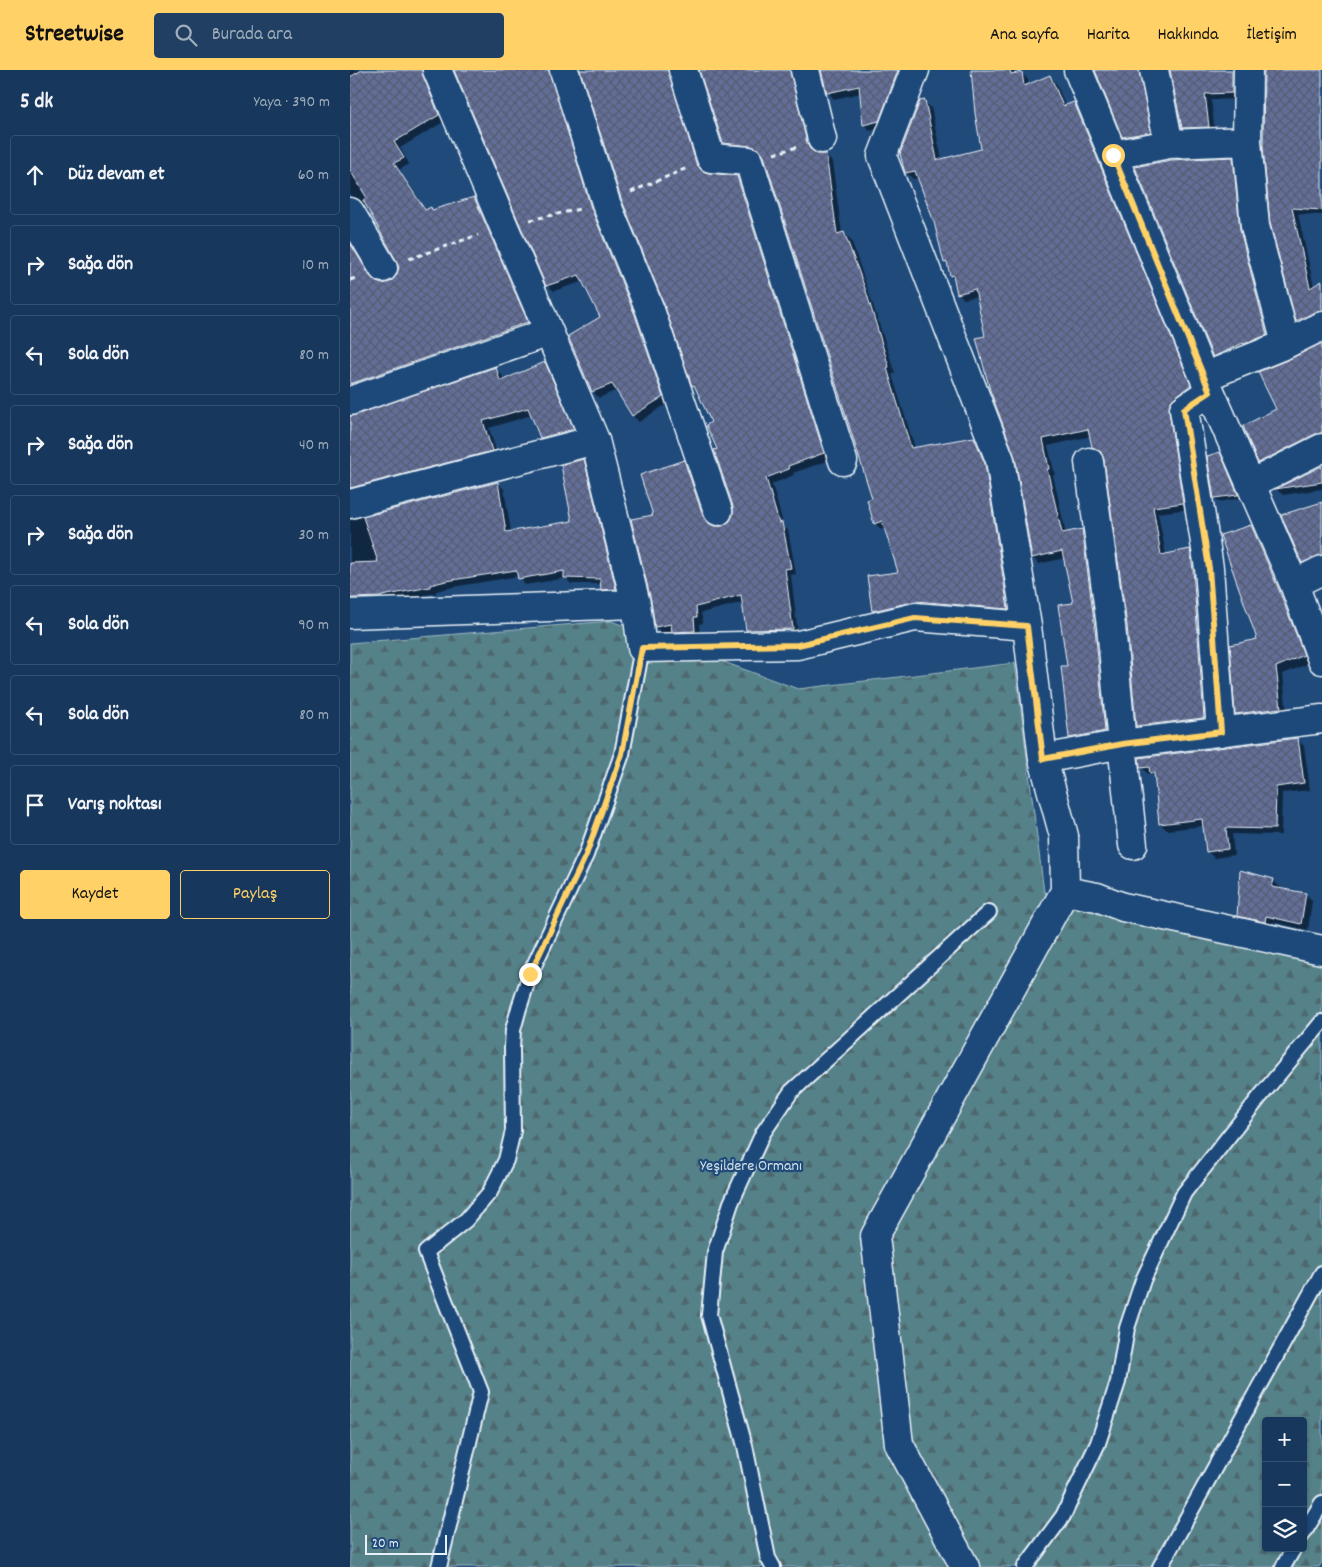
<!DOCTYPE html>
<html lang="tr">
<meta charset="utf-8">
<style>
body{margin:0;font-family:Dekko,sans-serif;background:#203f62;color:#f1f3f6}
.controls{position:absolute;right:15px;bottom:15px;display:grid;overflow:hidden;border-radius:5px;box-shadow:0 1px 4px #0004}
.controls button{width:45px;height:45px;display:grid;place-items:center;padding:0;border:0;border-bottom:1px solid #365272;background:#17385c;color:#f1f3f6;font:25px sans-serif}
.scale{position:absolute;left:15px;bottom:12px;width:82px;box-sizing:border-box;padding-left:5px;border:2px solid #e8f1f8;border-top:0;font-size:14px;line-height:18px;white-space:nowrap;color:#e8f1f8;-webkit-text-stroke:4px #1f4a7a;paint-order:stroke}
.stop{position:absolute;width:15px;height:15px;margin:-11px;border:4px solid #ffd166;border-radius:50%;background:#fff}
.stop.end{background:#ffd166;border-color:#fff;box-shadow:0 1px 5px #0008}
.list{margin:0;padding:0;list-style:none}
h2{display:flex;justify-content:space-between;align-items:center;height:65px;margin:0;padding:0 20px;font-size:21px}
h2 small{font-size:16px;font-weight:400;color:#9eacbb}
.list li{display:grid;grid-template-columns:32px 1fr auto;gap:15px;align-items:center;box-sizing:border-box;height:80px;margin:0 10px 10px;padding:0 10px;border:1px solid #365272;border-radius:5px}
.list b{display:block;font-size:19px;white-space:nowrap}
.list em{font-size:16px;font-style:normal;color:#9eacbb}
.actions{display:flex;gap:10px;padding:15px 20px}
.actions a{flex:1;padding:11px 0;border:1px solid #ffd166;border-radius:5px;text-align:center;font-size:18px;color:#ffd166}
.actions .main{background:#ffd166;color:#111}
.icon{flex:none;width:28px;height:28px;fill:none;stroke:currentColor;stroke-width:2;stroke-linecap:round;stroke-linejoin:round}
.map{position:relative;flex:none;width:972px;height:1497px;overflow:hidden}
header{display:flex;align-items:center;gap:30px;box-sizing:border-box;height:70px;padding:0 25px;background:#ffd166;color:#111}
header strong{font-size:24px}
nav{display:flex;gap:28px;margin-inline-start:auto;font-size:18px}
.search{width:350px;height:45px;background:#203f62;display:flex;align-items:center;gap:12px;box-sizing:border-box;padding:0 18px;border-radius:5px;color:#9eacbb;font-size:19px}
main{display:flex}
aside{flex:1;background:#17385c}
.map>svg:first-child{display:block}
.forest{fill:url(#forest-firs);stroke:#9eb9c0;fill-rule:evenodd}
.shadow{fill:#0007;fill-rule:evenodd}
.building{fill:url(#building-cross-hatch);stroke:#e8f1f8}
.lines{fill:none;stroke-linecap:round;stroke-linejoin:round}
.lane-casing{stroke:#e8f1f8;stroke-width:18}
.street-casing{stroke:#e8f1f8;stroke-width:31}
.path{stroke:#e8f1f8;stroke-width:3;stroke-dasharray:5 4;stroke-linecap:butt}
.lane{stroke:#1f4a7a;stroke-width:14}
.street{stroke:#1f4a7a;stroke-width:28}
.route{stroke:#ffd166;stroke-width:6}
.labels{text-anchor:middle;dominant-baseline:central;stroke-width:4.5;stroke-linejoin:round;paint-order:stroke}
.park-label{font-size:16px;fill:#d2e0e7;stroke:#1f4a7a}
</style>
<header>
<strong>Streetwise</strong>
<div class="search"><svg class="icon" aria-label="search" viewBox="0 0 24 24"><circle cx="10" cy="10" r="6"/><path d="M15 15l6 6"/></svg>Burada ara</div>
<nav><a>Ana sayfa</a><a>Harita</a><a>Hakkında</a><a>İletişim</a></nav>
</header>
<main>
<aside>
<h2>5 dk<small>Yaya · 390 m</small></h2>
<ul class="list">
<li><svg class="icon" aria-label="ahead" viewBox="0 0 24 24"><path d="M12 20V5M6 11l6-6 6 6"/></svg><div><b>Düz devam et</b></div><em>60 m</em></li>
<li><svg class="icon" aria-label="right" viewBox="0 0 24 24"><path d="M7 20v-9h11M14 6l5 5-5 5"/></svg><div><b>Sağa dön</b></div><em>10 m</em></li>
<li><svg class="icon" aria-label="left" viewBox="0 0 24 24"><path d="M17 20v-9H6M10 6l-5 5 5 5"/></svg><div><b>Sola dön</b></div><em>80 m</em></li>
<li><svg class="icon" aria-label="right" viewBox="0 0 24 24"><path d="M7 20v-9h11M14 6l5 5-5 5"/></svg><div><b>Sağa dön</b></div><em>40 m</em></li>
<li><svg class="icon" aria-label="right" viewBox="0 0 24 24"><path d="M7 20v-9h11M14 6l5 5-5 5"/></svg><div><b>Sağa dön</b></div><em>30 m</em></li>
<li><svg class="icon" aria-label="left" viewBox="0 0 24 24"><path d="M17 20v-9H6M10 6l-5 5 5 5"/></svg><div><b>Sola dön</b></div><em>90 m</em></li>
<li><svg class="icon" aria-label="left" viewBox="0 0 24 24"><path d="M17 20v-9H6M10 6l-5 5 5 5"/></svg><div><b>Sola dön</b></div><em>80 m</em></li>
<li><svg class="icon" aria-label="arrive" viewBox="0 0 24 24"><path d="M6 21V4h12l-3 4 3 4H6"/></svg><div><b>Varış noktası</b></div></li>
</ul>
<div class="actions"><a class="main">Kaydet</a><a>Paylaş</a></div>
</aside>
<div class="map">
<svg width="972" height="1497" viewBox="0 0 972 1497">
<defs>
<pattern id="forest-firs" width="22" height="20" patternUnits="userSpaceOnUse" patternTransform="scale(1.25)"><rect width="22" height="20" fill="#548189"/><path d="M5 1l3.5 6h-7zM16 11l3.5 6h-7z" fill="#4e676d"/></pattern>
<pattern id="building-cross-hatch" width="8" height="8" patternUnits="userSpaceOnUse" patternTransform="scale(1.25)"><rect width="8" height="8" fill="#636e98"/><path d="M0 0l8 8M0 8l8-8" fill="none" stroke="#545b71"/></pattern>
</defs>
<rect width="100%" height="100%" fill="#1f4a7a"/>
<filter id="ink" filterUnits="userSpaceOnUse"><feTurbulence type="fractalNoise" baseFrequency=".02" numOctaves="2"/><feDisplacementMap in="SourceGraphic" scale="10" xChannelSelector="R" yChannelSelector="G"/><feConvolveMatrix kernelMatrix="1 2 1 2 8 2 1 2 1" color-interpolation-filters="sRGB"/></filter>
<g filter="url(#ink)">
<!-- forest -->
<path class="forest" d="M261 551 448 619 665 593 694 822 972 895V1492L969 1497H0V573ZM916 1351H953V1478H916Z"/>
<!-- shadow -->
<path class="shadow" d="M0 0H80L95 51 50 78 59 94 49 100 76 140 81 138 84 141 124 129 130 135 183 259 0 323V170L25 213 33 215 41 213 48 206 50 197 48 190 15 135 8 132 0 134Z
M105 0H206L318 333 289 352 283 346 267 320 249 328 243 322 252 247 234 211 204 221 197 215Z
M232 0H325L324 12 352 100 353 102 387 107 393 114 480 390 443 403 444 405 422 414 434 457 438 460 446 504 441 505 448 565 404 566 398 560 394 532 351 543 353 553 349 554 350 567 330 568 323 561 312 563 306 557 305 446 334 391 340 398 359 454 364 457H374L381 452 384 445V436L363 353 347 319 343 315Z
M351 0H447L446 10 463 81 467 85H475L482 92 492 164 494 163 501 170 521 229 545 303 542 305 565 378 624 368 630 374 641 402 664 545 529 547 523 541 549 503 535 458 531 460 525 453 523 429 414 84 408 81 380 79 374 73Z
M472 0H557L535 57 520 61 514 54 511 23 484 29 478 22ZM535 48V50L518 55V52Z
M623 0H664L665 4 672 3 678 10 679 15 700 6 706 13 753 127 750 95 755 100 846 322 839 439 808 443 816 485 840 480 846 486 860 654 794 662 787 656 778 554 754 385 743 376 741 366 698 376 705 405H703L716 464 732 460 738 467 761 667 727 674 721 668 718 597 724 534 715 488 689 494 683 488 667 387 628 226 614 229 608 223 605 209 601 205 599 196 595 192 586 151 569 108 563 109 556 102 574 31 581 38 592 90 633 80Z
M745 0H796L806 68 780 73 774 66Z
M821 0H890L888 29 861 30 865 63 839 64 833 57Z
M972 0V145L948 144 964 217 972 213V248L954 257 947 251 922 153Z
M882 88 888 94 923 271 869 292 864 286Z
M972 275V370L916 398 909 392 928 340Z
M194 293 201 299 229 366 197 374 191 368 182 345 139 358 148 387 0 426V347L145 298 152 305 154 311Z
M869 384 873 388 891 428 869 432 865 428Z
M233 390 240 397 272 525H259L252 519V514H221L216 508 175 515 169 506 103 517 86 521V523L38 532 0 533V450L147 413 154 419 161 462 223 452Z
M972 397V419L933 425 927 420Z
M972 433V492L959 498 953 492Z
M901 456 908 463 936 528 960 593 933 604 937 645 894 651 887 644 908 570Z
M947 669 954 676 960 720 932 723 931 765 882 764 884 785 864 788 857 781 854 756 817 760 810 754 806 707 802 703 798 704 792 697Z
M923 810 930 817V819L956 824 962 831 958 860 923 852 922 858 895 852 889 845Z"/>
<!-- building -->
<path class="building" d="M12 0H72L73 6 89 45 44 72 54 88 44 93 75 140 81 137 82 140 124 127 178 252 0 314V173L20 206 26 212 33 214 40 212 46 206 49 198 46 190 13 130 17 128 0 100V7Z
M104 0H199L241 138 285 245 313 327 282 346 262 314 242 322 218 266 250 247 229 205 196 216Z
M230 0H318L346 93 352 101 359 103 387 106 474 383 438 396 439 399 416 408 429 453 432 452 441 498 435 499 443 559 396 560 391 525 346 537 347 547H344L345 561 322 562 321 554 305 557 301 530 281 449 303 445 290 405 334 390 353 446 357 452 364 456H373L380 451 383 445V436L364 380 367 379 356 355 361 352 344 315 342 316 314 234 271 128Z
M349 0H440L457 73 460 79 467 84H476L487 164 494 162 516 221 539 297 537 298 561 378 624 367 635 394 658 539 566 531 522 541 517 506 548 502 532 451 524 454 517 430 522 428 414 86 409 79 401 76 373 73Z
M471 0H548L529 51 513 55 509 16 477 23Z
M621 0H660L661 4 672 2 674 16 700 5 713 36 724 32 841 315 825 327 820 333 819 341 833 433 803 437 811 485 840 479 843 500 854 648 786 656 777 555 754 390 751 382 742 377 738 359 693 369 699 399H697L712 463 732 459 745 558 755 661 719 668 711 596H717L708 535 723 533 712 481 682 488 665 387 640 320 626 268 635 266 625 219 607 224 603 205 600 206 597 192 594 193 584 152 565 101 555 103 550 84 570 31 575 30 587 90 631 79 625 43Z
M745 0H789L801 62 772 67Z
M820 0H882V23L855 24 859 57 832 58Z
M914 0H972V140L942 138 960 218 972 211V241L965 242 946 251 920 153 913 77Z
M883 87 890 160 917 265 894 274 893 273 863 287 785 97 821 90Z
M972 273V363L965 364 908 393 893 356 926 339 908 302 942 288Z
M195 292 224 359 190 368 178 338 133 351 142 381 0 418V346L146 297 150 311Z
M870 382 888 425 864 428 857 386Z
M234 389 266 519 251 520 250 509 214 508V501L168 509 166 500 96 511 80 515V517L32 526V527L0 528V493L28 492 13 447 148 412 156 462 222 451 211 395Z
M972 396V412L925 419Z
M972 432V485L952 493 931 445Z
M901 455 929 520 954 585 926 597 931 638 885 644 880 575 907 569 870 465Z
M948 668 954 713 926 717 925 759 876 758 878 779 856 782 852 749 809 754 804 703H800L799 697 790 698 789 688Z
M890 800 924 809 922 817 956 823 951 854 916 846 915 852 887 846Z"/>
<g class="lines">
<!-- lane casing -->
<g class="lane-casing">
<path id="lane" d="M953 1464 972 1433
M89 1497 131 1322 76 1182 116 1150 140 1122 156 1090 163 1061 162 978 163 960 169 938 180 904 236 785 272 684 292 578
M423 1497 418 1488 395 1376 359 1245 365 1182 381 1133 413 1063 441 1022 639 842
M675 1497 713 1446 748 1373 768 1312 777 1258 793 1210 834 1123 909 1028 972 952
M810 1497 972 1203
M933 1497 944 1478"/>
</g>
<!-- street casing -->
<g class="street-casing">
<path id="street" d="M87 0 245 370 286 534 292 578 448 575 565 547 677 556
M214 0 256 133 300 240 368 441
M333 0 361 88 399 91 493 391
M455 0 472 69
M565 0 532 86 650 390 677 556 693 689 714 766 715 821 747 827 773 837 972 880
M728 0 854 307 944 514 972 590
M804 0 819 74
M898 0 897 71 905 156 936 274
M763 85 819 74 897 71
M0 142 33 198
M854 307 936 274 972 256
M860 321 834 339 859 498 871 662
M0 331 199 262
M739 392 761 556 772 674 783 775
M901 414 972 378
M0 434 245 370
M944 514 972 500
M0 544 286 534
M693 689 772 674 972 649
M615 1497 549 1374 525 1166 715 821"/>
</g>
<!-- path -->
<path class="path" d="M424 84 447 77
M281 122 337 98
M180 150 230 139
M59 189 128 165
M0 210 8 207"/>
<!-- lane -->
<use href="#lane" class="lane"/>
<!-- street -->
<use href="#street" class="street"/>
</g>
</g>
<g class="lines" filter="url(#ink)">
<!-- route -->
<path class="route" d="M180 904 236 785 272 684 292 578 448 575 565 548 677 556 693 689 772 674 871 662 859 498 834 339 860 322 763 85"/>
</g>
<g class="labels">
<!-- park labels -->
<g class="park-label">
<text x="401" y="1096">Yeşildere Ormanı</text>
</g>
</g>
</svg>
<div class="controls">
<button>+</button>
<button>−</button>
<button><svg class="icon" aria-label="layers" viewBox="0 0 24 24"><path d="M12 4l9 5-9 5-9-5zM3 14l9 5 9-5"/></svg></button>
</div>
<div class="scale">20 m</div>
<div class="stop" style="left:763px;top:85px"></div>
<div class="stop end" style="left:180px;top:904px"></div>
</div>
</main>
